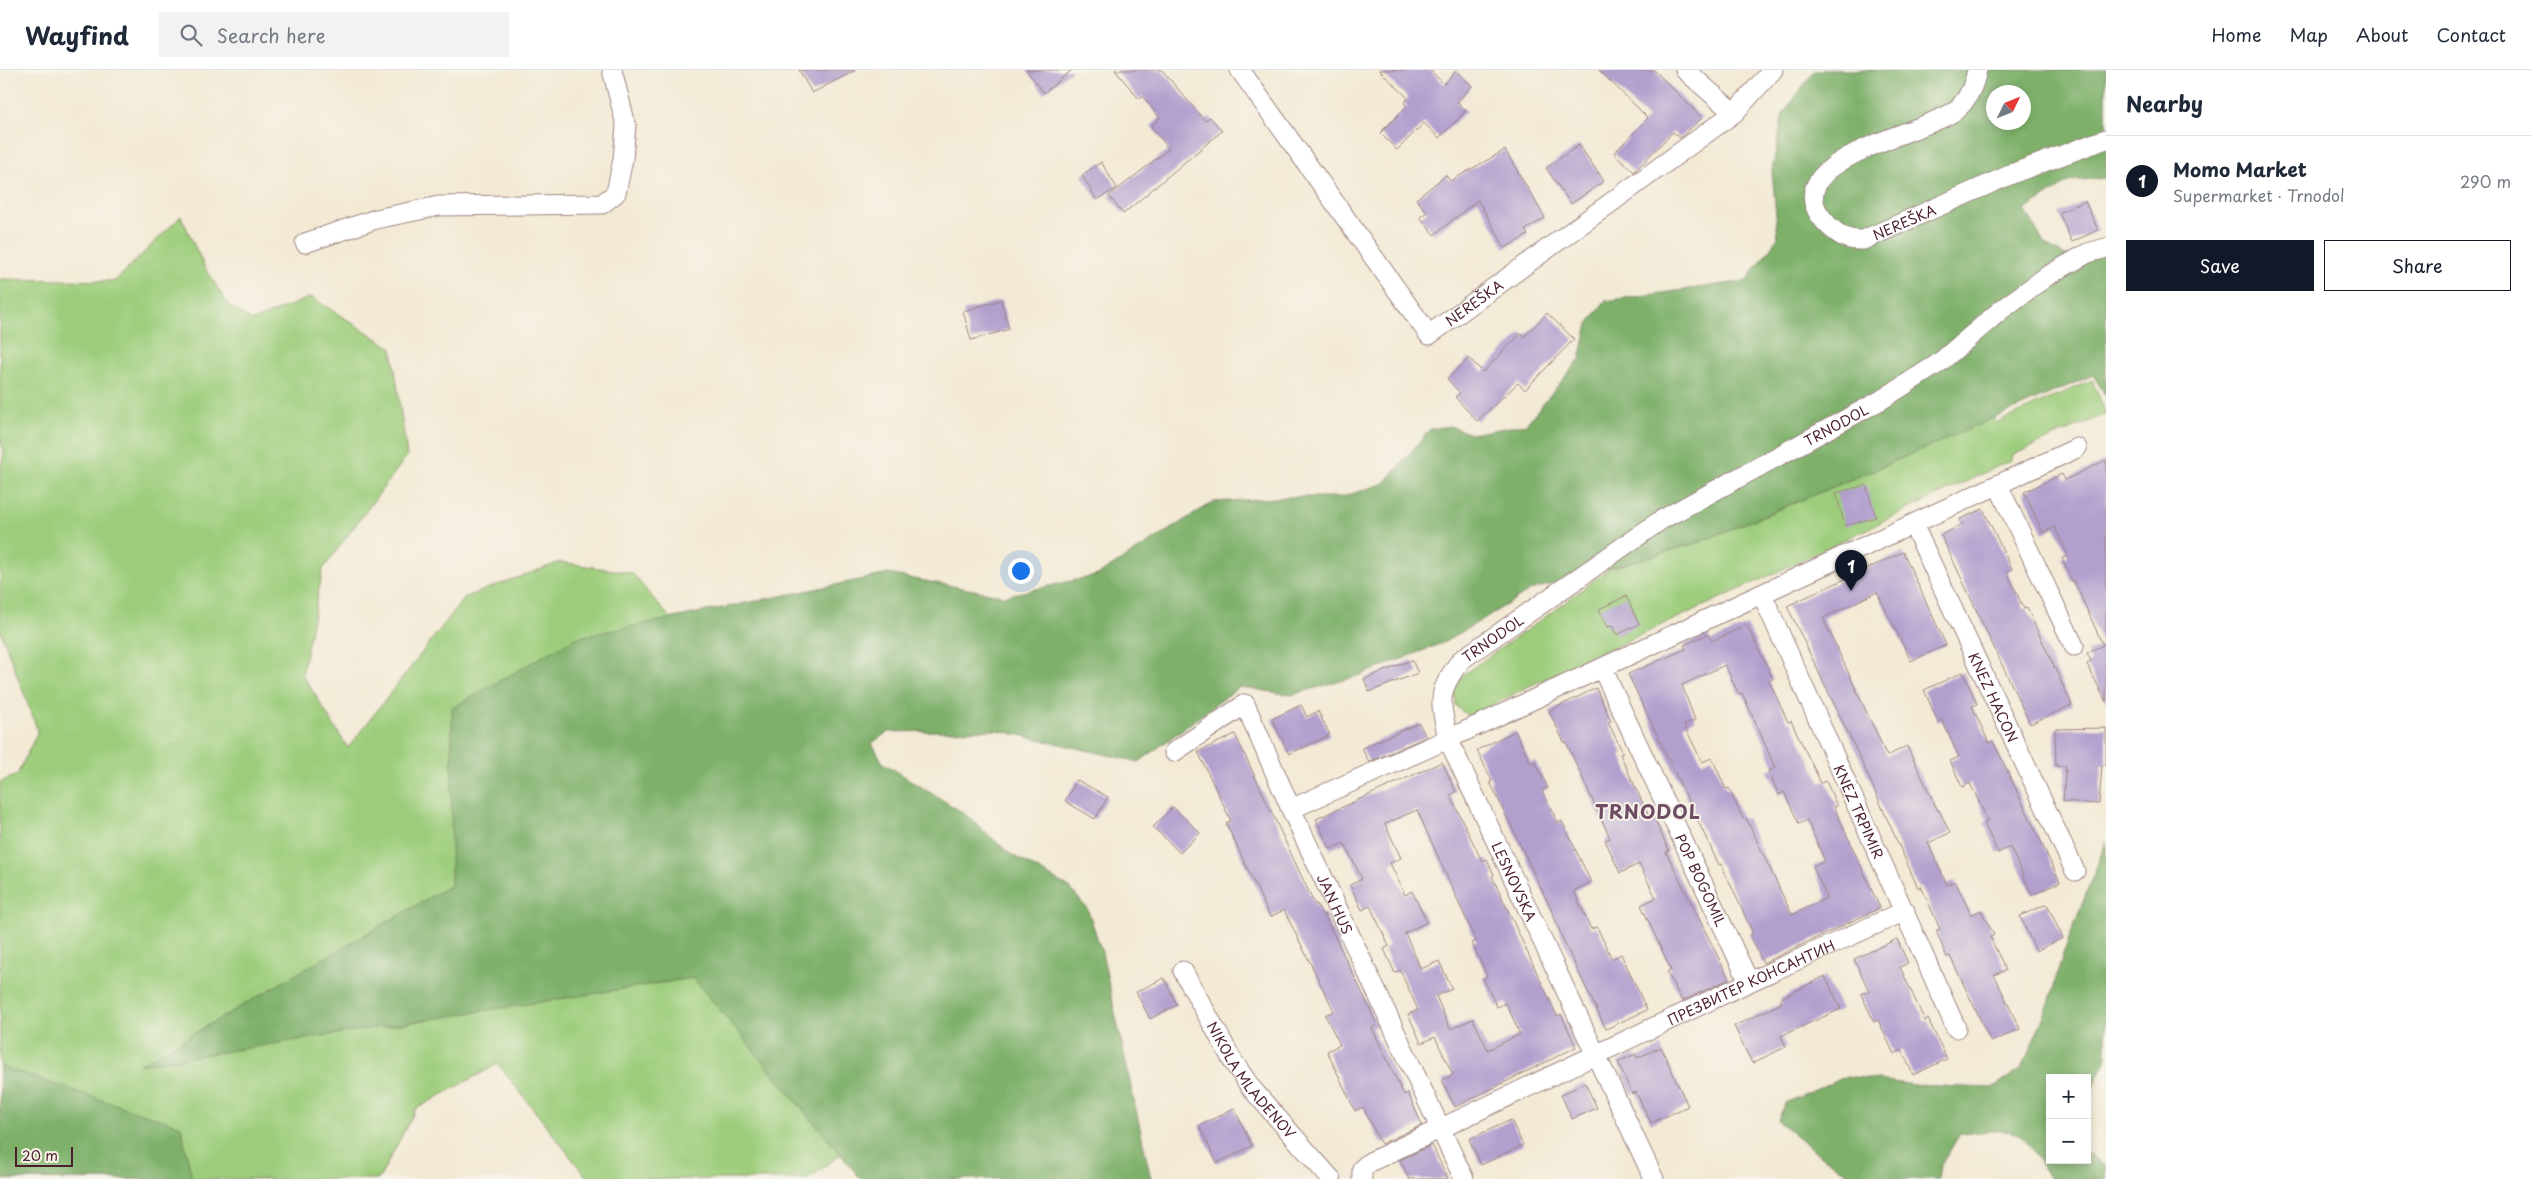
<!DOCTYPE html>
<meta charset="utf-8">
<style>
body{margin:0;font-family:"Playpen Sans",sans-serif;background:#f2f2f3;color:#1f2937}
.controls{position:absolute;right:15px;bottom:15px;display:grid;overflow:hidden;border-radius:0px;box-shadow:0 2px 8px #0003}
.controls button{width:45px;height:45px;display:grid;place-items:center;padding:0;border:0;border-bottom:1px solid #e0e1e3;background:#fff;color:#1f2937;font:25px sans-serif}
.compass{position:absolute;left:1986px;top:15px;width:45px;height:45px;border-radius:50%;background:#fff;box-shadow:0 2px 8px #0003;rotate:47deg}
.scale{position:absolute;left:15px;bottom:12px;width:58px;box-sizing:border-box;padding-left:5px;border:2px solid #4a1f2b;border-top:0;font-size:14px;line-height:18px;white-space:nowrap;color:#4a1f2b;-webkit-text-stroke:4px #f7f3e8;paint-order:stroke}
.you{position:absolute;left:1020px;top:500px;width:18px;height:18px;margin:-12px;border:4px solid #fff;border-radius:50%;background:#1a73e8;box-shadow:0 0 0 8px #1a73e833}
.badge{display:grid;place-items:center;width:32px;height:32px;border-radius:50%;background:#111827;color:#fff;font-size:16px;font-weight:700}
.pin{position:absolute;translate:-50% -41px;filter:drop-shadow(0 1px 2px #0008)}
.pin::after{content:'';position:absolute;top:26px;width:18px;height:15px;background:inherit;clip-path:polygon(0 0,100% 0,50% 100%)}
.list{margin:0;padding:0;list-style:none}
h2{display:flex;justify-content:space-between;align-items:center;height:65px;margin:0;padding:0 20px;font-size:21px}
h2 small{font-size:16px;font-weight:400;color:#747a83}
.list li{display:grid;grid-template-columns:32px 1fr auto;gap:15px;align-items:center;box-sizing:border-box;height:90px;padding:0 20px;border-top:1px solid #e0e1e3}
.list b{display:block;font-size:19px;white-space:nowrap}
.list p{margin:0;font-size:16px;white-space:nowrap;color:#747a83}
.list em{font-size:16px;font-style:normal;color:#747a83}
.actions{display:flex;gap:10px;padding:15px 20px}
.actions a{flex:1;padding:11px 0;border:1px solid #111827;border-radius:0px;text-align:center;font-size:18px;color:#111827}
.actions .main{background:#111827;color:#fff}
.icon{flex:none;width:28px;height:28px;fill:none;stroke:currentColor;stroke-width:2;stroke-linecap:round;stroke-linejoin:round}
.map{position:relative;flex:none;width:2106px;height:1109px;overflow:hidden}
header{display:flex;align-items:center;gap:30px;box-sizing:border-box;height:70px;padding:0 25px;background:#fff;border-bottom:1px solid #e0e1e3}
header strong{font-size:24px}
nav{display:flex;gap:28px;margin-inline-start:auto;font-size:18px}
.search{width:350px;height:45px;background:#f2f2f3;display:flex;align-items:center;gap:12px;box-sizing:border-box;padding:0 18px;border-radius:0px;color:#747a83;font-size:19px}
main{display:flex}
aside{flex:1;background:#fff}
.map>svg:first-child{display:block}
.green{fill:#9dcd7b;stroke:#747653}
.forest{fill:#7eb06b;stroke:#64684b;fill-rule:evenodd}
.building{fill:#b19fce;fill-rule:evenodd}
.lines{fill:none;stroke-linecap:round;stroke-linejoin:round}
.minor-casing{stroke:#9e8480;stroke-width:21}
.minor{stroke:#fff;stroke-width:19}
.labels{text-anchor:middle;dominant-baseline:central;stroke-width:4;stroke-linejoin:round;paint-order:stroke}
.street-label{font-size:14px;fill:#4a1f2b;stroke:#f7f3e8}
.district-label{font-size:19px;font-weight:bold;letter-spacing:1px;fill:#6e4c64;stroke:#f7f3e8}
</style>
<header>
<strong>Wayfind</strong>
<div class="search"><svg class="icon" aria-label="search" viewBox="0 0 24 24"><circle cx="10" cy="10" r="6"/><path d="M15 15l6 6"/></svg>Search here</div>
<nav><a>Home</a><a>Map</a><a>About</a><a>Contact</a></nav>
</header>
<main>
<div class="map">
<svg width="2106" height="1109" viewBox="0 0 2106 1109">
<rect width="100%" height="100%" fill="#f7f3e8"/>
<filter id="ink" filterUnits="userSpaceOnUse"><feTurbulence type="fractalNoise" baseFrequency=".02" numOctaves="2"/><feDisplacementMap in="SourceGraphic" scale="10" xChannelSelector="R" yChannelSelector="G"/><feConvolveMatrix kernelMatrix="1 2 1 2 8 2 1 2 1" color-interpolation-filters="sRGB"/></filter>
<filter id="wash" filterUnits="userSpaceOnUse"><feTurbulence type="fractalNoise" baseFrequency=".0096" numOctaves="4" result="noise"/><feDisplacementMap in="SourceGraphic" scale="20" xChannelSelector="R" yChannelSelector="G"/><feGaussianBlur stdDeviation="1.12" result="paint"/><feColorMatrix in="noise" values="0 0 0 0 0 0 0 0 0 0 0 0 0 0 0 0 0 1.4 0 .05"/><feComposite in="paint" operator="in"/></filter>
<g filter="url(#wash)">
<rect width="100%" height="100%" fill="#f3ead5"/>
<!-- green -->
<path class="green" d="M181 146 204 196 228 235 252 251 311 227 392 278 407 386 323 499 302 604 348 678 465 527 560 492 632 503 744 636 924 1022 808 1109H588L498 994 416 1039 379 1109H0V712L17 705 38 661 0 560V401L4 383 0 368V209L115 211Z
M2092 310 2106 344 2011 386V390L1760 510 1527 617 1474 645 1468 646 1456 636 1454 620 1464 604 1548 545 1610 498 1697 473 1886 395 1993 347 1996 353Z"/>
<!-- forest -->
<path class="forest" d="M1815 0H2106V108L2070 111 2025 140 2045 175 2072 189 2106 183V326L2093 305 1886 395 1697 473 1531 520 1445 572 1358 606 1291 625 1239 617 1139 692 997 660 888 662 872 673 883 693 965 744 1009 783 1070 818 1088 840 1102 882 1151 1109H861L693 908 139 995 451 815 452 638 575 568 888 504 1005 526 1098 505 1213 432 1289 427H1342L1385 413 1430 359 1450 356 1471 364 1526 354 1580 289 1588 254 1605 231 1746 211 1778 168 1772 100 1783 44ZM1994 22H2024V52H1994Z
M2106 772V991L2087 1031V1008H2050V1090H2087V1082L2106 1097V1109H2050C2042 1097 2028 1067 2015 1063 2003 1058 1974 1063 1960 1064L1941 1095 1939 1109H1856L1817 1083 1778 1051 1785 1033 1847 1006 1915 1015 1992 1018 2022 998 2049 933 2063 884Z
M0 996 181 1056 192 1109H0Z"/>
<g id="blocks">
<!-- building -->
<path class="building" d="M799 0H856L812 23Z
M1026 0H1072L1044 23Z
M1115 0H1162L1205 51 1210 47 1222 61 1123 144 1109 126 1169 79 1151 56 1160 48 1142 26 1139 29Z
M1379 0H1430L1444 14 1456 1 1472 16 1457 32 1466 41 1439 68 1424 53 1397 80 1380 63 1407 36 1404 33 1408 28Z
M1599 0H1654L1702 48 1680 68 1673 62 1634 102 1614 83 1648 48Z
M1579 75 1604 111 1571 134 1546 98Z
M1505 80 1545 148 1525 160 1528 165 1505 178 1478 130 1434 165 1420 147 1427 142 1416 129 1446 105 1450 111Z
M1101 92 1117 118 1097 130 1082 105Z
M2085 131 2098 160 2072 172 2059 143Z
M1001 230 1009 259 971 270 963 241Z
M1547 243 1574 269 1525 320 1518 313 1477 351 1455 327 1460 323 1447 309 1469 288 1483 302 1521 263 1524 267Z
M2106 390V632L2087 594 2091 591 2087 583 2103 575 2074 511 2072 512 2062 488 2068 486 2055 457 2043 463 2024 422 2062 404 2065 410Z
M1866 415 1876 447 1845 456 1836 423Z
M1983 439 2012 499 2007 502 2024 539 2027 538 2072 635 2030 654 1941 465 1963 454 1960 449Z
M1903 482 1946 575 1911 591 1877 522 1823 548 1887 686 1907 676 1938 741 1939 740 1950 763 1928 773 1947 815 1955 811 1971 845 1981 840 1994 865 1990 867 2006 900 1994 905 2020 959 1991 972 1950 886 1947 887 1936 861 1940 859 1921 816 1918 818 1860 688 1787 536Z
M1626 526 1639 554 1617 565 1612 556 1608 557 1599 539Z
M1747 555 1773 609 1769 611 1788 652 1791 651 1821 713 1826 711 1837 736 1834 737 1880 838 1763 893 1750 865 1753 863 1721 794 1719 795 1628 604 1686 579 1684 575 1708 564 1712 571ZM1725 595 1739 625 1742 623 1761 665 1775 698 1768 701 1779 725 1784 722 1799 754 1807 750 1825 791 1813 796 1826 826 1825 829 1792 845 1746 748 1743 749 1729 718 1726 719 1712 688 1702 692 1684 655 1695 650 1682 615Z
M1412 590 1418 603 1369 622 1364 609Z
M1963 602 1977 634 1972 636 1989 673 1993 671 2060 812 2032 825 2010 777 1998 783 1984 753 1988 751 1970 713 1962 717 1950 691 1959 687 1942 650 1938 652 1924 620Z
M1596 618 1611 651 1608 652 1623 683 1620 684 1650 749 1654 748 1669 781 1666 782 1729 909 1682 931 1667 902 1671 900 1641 835 1656 828 1639 794 1620 803 1605 770 1610 768 1566 672H1564L1549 641Z
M1301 635 1307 647 1318 641 1330 665 1289 684 1272 649Z
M1419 653 1426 667 1369 692 1362 678Z
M2106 658V695H2102L2099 734 2063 731 2066 696H2056L2055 659Z
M1515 661 1531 693 1535 691 1548 718 1542 721 1558 753 1562 751 1591 812 1574 821 1591 859 1597 857 1612 889 1621 884 1647 940 1606 959 1564 872 1551 839 1490 712 1492 711 1477 680Z
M1235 664 1315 835 1317 834 1322 845 1324 844 1371 941 1377 955 1372 958 1404 1025 1408 1023 1422 1055 1381 1074 1363 1037 1355 1041 1327 981 1340 975 1325 945 1334 941 1284 840 1270 847 1226 753 1231 751 1198 682Z
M1442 692 1456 722 1450 725 1482 791 1487 789 1494 805 1492 806 1557 946 1561 944 1576 977 1455 1037 1442 1010 1453 1005 1435 967 1421 973 1408 944 1418 940 1400 900 1395 903 1384 879 1389 876 1370 836 1362 840 1350 815 1362 809 1344 773 1330 779 1316 749ZM1417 740 1476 871 1472 873 1487 906 1483 908 1497 937 1506 933 1520 964 1488 980 1473 949 1450 959 1436 926 1452 919 1439 891 1421 899 1405 863 1427 852 1412 821 1405 825 1390 793 1401 788 1385 754Z
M1077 710 1108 727 1095 749 1065 731Z
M1173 737 1200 763 1180 783 1153 757Z
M2047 834 2063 868 2036 881 2020 846Z
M1897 869 1908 893 1900 897 1925 951 1928 949 1947 989 1913 1005 1902 980 1894 984 1878 950 1874 952 1861 924 1869 921 1854 889Z
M1825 906 1841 939 1781 966 1786 977 1752 993 1734 956 1782 933 1780 929Z
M1164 908 1177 935 1150 949 1136 922Z
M1661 977 1688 1036 1651 1053 1636 1022 1632 1024 1618 992 1635 984 1637 988Z
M1585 1013 1597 1038 1572 1049 1561 1025Z
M1234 1038 1252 1076 1217 1093 1199 1056Z
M1511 1050 1523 1075 1481 1095 1469 1069Z
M1432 1075 1448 1109H1409L1400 1090Z"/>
</g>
</g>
<g filter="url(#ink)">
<use href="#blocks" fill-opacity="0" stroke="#9e8480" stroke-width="1"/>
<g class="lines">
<!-- minor casing -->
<g class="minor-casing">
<g id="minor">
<path id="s1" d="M1240 0 1429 265 1734 43 1773 0"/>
<path d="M1685 0 1734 43"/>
<path id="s2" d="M1977 0C1974 15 1968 30 1956 40 1926 64 1763 91 1829 156 1840 166 1848 171 1863 170L2014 103 2106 69"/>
<path d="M305 173 376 149 439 136 602 134 616 123 623 89 626 55 612 0"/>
<path id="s3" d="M2077 378 1448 669C1440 630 1436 623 1461 590L1661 450 1881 330 1939 293 2001 240 2047 206 2088 183 2106 178"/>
<path d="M1998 415 2074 576"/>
<path id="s4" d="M1913 454 2075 801"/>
<path id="s5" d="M1762 524 1956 958"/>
<path id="s6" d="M1602 598 1749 912"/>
<path id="s7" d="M1174 682 1245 634 1291 739 1464 1109"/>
<path id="s8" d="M1291 739 1448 669 1654 1109"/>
<path id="s9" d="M1183 901 1234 993 1252 1019 1331 1109"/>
<path id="s10" d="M1362 1109V1099L1370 1092 1749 912 1905 841"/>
</g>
</g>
<!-- minor -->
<use href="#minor" class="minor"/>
</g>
</g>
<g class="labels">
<!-- street labels -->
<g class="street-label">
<text stroke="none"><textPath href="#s2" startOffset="336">NEREŠKA</textPath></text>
<text stroke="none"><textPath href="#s1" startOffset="381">NEREŠKA</textPath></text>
<text stroke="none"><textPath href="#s3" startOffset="1221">TRNODOL</textPath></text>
<text stroke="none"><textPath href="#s3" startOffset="816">TRNODOL</textPath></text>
<text stroke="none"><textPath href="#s4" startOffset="191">KNEZ HACON</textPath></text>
<text stroke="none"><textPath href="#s5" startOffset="238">KNEZ TRPIMIR</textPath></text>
<text stroke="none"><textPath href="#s6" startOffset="234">POP BOGOMIL</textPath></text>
<text stroke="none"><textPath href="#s8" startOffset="329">LESNOVSKA</textPath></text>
<text stroke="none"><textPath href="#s7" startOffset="305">JAN HUS</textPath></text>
<text stroke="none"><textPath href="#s10" startOffset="442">ПРЕЗВИТЕР КОНСАНТИН</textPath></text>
<text stroke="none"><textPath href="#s9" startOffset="129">NIKOLA MLADENOV</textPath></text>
</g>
<!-- district labels -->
<g class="district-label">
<text x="1648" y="741">TRNODOL</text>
</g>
</g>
</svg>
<div class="controls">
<button>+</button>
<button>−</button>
</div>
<svg class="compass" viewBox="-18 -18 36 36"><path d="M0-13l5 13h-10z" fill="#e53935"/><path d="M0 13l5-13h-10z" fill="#747a83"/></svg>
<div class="scale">20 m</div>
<div class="you"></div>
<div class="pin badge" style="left:1851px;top:521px">1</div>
</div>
<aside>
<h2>Nearby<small></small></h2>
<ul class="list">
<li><span class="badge">1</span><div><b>Momo Market</b><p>Supermarket · Trnodol</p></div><em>290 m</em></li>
</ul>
<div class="actions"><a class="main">Save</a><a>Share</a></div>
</aside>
</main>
